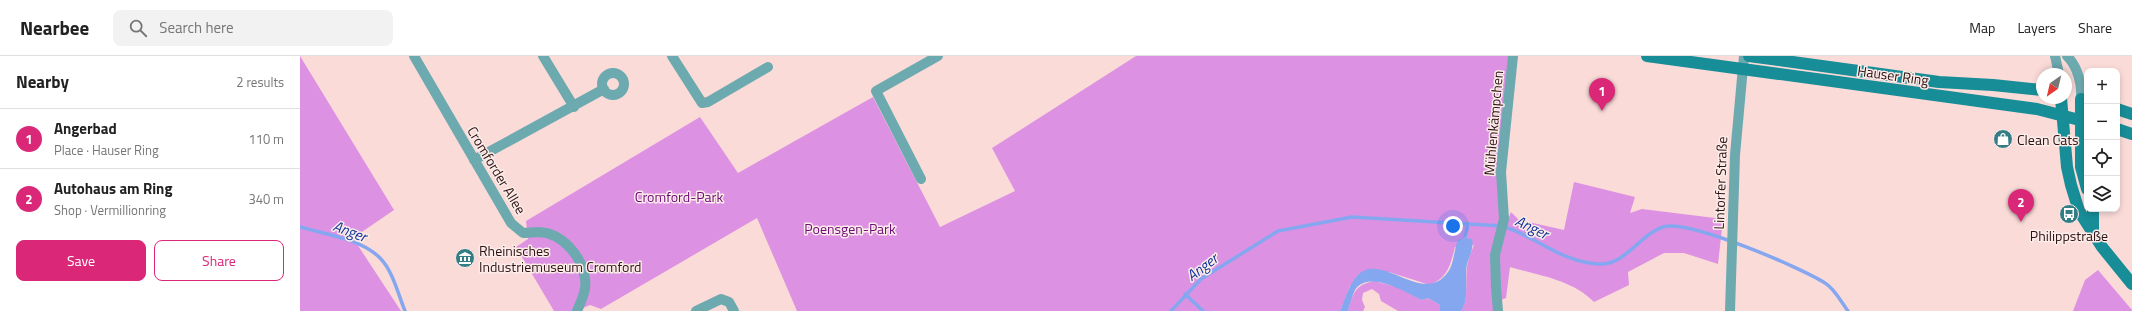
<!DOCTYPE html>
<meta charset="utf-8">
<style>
body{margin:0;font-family:"Titillium Web",sans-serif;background:#f2f2f2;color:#222}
.controls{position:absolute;right:12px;top:12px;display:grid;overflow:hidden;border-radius:8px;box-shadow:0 2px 6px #0003}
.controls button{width:36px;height:36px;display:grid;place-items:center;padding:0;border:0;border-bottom:1px solid #e0e0e0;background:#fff;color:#222;font:20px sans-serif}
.compass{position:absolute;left:1736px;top:12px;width:36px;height:36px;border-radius:50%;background:#fff;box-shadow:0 2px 6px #0003;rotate:214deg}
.you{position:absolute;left:1153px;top:170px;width:14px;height:14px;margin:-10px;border:3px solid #fff;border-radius:50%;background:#1a73e8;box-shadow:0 0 0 6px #1a73e833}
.badge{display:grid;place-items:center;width:26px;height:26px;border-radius:50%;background:#db2777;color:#fff;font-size:13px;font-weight:700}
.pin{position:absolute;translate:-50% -33px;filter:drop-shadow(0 1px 2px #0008)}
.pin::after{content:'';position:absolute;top:21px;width:14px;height:12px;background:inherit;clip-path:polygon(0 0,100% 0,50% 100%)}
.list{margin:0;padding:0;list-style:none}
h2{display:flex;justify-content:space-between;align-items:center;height:52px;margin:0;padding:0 16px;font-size:17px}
h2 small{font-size:13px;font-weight:400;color:#767676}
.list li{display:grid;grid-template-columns:26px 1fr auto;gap:12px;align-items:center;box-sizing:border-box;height:60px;padding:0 16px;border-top:1px solid #e0e0e0}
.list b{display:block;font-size:15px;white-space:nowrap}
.list p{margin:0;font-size:13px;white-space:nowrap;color:#767676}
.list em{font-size:13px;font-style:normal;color:#767676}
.actions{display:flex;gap:8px;padding:12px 16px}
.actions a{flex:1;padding:9px 0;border:1px solid #db2777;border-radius:8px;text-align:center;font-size:14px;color:#db2777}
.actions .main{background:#db2777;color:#fff}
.icon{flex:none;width:22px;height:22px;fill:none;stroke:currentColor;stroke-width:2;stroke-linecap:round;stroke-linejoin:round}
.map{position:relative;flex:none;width:1832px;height:255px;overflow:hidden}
header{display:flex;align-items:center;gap:24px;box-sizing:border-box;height:56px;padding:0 20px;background:#fff;border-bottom:1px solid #e0e0e0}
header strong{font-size:19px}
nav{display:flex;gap:22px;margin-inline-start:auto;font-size:14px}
.search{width:280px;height:36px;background:#f2f2f2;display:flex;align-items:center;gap:10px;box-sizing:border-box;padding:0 14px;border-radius:8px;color:#767676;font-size:15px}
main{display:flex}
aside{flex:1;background:#fff}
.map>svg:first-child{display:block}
.green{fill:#dd91e3}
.water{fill:#85a7f0}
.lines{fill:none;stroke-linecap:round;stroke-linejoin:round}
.stream{stroke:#85a7f0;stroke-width:3.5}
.minor{stroke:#6daab0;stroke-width:10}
.secondary{stroke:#178d97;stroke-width:12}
.labels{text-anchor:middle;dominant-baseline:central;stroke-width:3;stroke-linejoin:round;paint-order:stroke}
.street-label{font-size:14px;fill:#2d1311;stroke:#fcecea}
.poi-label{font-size:14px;fill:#2d1311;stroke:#fcecea;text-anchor:start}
.park-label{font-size:14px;fill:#6c0b74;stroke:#fcecea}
.water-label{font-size:15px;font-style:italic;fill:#10349a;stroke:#fcecea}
</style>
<header>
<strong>Nearbee</strong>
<div class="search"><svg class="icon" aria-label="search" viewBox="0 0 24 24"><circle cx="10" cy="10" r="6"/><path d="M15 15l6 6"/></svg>Search here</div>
<nav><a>Map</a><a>Layers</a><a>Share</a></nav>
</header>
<main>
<aside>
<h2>Nearby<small>2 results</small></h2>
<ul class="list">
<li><span class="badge">1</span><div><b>Angerbad</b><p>Place · Hauser Ring</p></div><em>110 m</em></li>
<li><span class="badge">2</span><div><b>Autohaus am Ring</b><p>Shop · Vermillionring</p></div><em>340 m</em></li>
</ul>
<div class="actions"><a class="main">Save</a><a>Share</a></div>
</aside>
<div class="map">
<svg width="1832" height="255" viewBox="0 0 1832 255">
<rect width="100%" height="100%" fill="#fadbd8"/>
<!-- green -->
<path class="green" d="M0 0 94 154 53 182 101 255H0Z
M836 0H1213L1201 116 1205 171 1211 156 1219 164 1264 174 1274 126 1335 141 1330 157 1342 153 1423 163 1418 208 1384 197H1364L1328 216 1329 229 1294 246C1273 224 1238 219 1210 211L1206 242 1198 245V255H1161C1169 244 1165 224 1167 211 1168 204 1171 196 1174 189L1155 191C1150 210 1148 221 1130 229L1089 216 1050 230 1040 255H497L457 162 301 253 290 249 276 255H254L216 191 228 183 226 165 400 61 438 117 573 41 640 171 715 135 692 92Z
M1798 214 1832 254V255H1773L1785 224Z
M1074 225 1097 231 1122 244 1128 242 1140 249V255H1098L1081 245 1079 238 1072 233 1063 237 1062 244 1065 251 1063 255H1048C1053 237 1055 229 1074 225Z"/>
<!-- water -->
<path class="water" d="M1165 182 1172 183C1174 192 1170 199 1167 208 1164 222 1170 243 1161 255H1140V249L1128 242 1122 244C1106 237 1069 213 1055 234 1052 240 1050 248 1048 255H1040C1045 243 1049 228 1058 219 1082 195 1123 251 1148 216 1154 208 1154 193 1158 184Z"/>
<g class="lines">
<!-- stream -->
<path class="stream" d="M0 171C25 178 61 183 80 202 93 215 98 238 105 255
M1165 182 1168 168
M885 238 903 255
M871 255 901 223 978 175 1052 161 1202 170C1236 180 1262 207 1299 208 1326 209 1339 179 1363 171 1388 163 1502 212 1525 227 1534 232 1542 247 1548 255"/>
<!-- minor -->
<path class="minor" d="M114 0 211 167 223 177C228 177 234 176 239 176 262 177 282 200 285 223 287 234 281 245 277 255
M243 0 274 51
M372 0 402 47 408 46 468 11
M1755 0 1759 18
M1767 0C1778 11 1782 28 1781 43
M302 28a11 11 0 1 1 22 0a11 11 0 1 1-22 0Z
M174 104 304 33
M621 123 576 35 638 0
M396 255 421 243 429 246 434 255
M1198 255 1196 231 1195 199 1204 163 1201 116 1213 0
M1430 255 1435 99 1444 0"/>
<!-- secondary -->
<path class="secondary" d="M1347 0 1737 53 1787 66
M1449 0 1639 26 1693 29 1742 34
M1761 42 1767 111 1771 129 1779 155 1802 191 1832 228
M1781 43V111L1787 133
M1817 53 1832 58
M1817 73 1832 78
M1793 153V174"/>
</g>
<!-- icons -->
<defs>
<g id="shop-disc" transform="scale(1)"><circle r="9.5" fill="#357d85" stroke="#fcecea"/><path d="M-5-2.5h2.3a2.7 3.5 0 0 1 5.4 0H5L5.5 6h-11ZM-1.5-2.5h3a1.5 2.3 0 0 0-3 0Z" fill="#fff"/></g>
<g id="bus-disc" transform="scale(1)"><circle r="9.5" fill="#357d85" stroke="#fcecea"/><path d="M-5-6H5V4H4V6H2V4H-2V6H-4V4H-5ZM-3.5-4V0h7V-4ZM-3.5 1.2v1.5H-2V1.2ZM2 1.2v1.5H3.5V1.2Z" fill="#fff"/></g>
<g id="museum-disc" transform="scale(1)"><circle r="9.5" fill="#357d85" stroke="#fcecea"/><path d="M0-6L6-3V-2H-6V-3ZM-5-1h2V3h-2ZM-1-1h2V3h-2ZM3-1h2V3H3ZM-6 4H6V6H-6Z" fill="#fff"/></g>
</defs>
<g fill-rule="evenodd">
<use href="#shop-disc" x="1703" y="83"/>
<use href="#bus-disc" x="1769" y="158"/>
<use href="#museum-disc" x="165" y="202"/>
</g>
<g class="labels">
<!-- street labels -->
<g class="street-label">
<text transform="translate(1593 19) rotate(8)">Hauser Ring</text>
<text transform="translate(1193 67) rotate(-85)">Mühlenkämpchen</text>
<text transform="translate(197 114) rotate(59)">Cromforder Allee</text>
<text transform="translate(1420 127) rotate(-88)">Lintorfer Straße</text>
</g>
<!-- poi labels -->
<g class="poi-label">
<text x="1717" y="83">Clean Cats</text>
<text x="1769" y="179" text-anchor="middle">Philippstraße</text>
<text x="179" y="194">Rheinisches<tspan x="179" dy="16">Industriemuseum Cromford</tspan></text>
</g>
<!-- park labels -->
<g class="park-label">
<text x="379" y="140">Cromford-Park</text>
<text x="550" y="172">Poensgen-Park</text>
</g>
<!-- water labels -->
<g class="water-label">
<text transform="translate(1232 171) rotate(26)">Anger</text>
<text transform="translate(50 175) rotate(21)">Anger</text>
<text transform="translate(902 211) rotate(-37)">Anger</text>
</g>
</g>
</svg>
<div class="controls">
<button>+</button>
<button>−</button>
<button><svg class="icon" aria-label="locate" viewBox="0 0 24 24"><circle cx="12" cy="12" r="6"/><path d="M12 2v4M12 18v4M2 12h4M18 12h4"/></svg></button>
<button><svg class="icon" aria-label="layers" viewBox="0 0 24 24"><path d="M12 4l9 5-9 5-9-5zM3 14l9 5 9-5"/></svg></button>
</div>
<svg class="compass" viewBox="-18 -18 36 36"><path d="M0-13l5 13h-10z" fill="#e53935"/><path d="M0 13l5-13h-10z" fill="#767676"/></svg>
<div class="you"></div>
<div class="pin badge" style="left:1302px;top:55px">1</div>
<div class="pin badge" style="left:1721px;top:166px">2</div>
</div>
</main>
